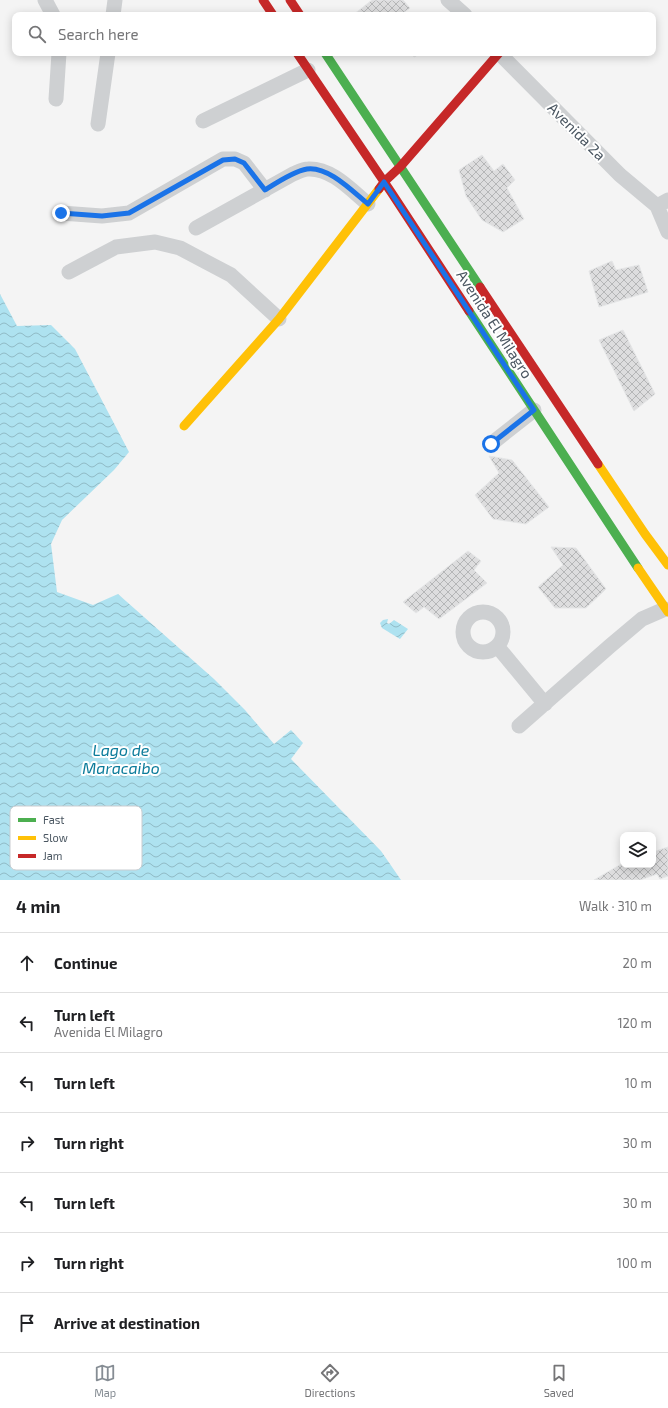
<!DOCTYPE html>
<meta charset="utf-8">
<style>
body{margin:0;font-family:"Exo 2",sans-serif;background:#f6f6f6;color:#202124}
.controls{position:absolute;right:12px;bottom:12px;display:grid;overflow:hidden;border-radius:8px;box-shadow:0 2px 10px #0003}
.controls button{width:36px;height:36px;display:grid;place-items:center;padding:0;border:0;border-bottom:1px solid #e0e0e0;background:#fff;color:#202124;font:20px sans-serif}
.stop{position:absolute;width:12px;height:12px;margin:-9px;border:3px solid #1a73e8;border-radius:50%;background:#fff}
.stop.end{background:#1a73e8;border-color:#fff;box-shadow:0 1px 4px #0008}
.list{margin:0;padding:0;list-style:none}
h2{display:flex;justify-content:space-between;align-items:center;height:52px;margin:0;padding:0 16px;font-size:17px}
h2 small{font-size:13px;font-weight:400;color:#757577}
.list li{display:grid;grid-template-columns:26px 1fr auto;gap:12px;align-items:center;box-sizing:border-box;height:60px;padding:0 16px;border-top:1px solid #e0e0e0}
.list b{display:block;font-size:15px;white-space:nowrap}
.list p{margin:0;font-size:13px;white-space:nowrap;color:#757577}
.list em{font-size:13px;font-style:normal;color:#757577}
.icon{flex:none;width:22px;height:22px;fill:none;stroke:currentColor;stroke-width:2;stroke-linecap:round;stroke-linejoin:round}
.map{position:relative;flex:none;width:668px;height:880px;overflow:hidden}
.search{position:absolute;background:#fff;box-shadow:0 2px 10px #0003;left:12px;right:12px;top:12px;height:44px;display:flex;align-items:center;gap:10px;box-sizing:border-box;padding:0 14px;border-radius:8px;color:#757577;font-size:15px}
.sheet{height:472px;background:#fff}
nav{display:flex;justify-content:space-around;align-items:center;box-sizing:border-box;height:56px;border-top:1px solid #e0e0e0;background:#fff;font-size:11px;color:#757577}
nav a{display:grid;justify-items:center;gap:2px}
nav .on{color:#868d94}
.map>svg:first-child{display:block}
.water{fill:url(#water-waves)}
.building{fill:url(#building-cross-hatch);stroke:#e5e6e7}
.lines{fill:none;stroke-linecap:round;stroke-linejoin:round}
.street{stroke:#ced0d2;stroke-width:15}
.fast{stroke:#4caf50;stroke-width:9}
.slow{stroke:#ffc107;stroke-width:9}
.jam{stroke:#c62828;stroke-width:9}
.route{stroke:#1a73e8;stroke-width:5}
.labels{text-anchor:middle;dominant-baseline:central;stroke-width:4;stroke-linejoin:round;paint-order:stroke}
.street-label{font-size:15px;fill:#4a5661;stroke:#fff}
.water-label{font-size:16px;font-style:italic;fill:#0c7c9b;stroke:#fff}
.key{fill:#fff;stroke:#c9ccd0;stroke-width:1}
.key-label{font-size:11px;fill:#4a5661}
</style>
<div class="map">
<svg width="668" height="880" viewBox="0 0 668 880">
<defs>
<pattern id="water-waves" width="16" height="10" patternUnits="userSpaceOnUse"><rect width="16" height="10" fill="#aee2f0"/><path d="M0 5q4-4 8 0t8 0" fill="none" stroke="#90bac6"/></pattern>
<pattern id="building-cross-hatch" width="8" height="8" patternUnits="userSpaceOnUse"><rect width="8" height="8" fill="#ddddde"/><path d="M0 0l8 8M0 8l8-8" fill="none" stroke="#b5b6b7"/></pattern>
</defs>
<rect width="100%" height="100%" fill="#f4f4f4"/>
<!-- water -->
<path class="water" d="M0 294 17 326 51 325 75 349 129 452 114 470 62 520 51 544 57 592 93 605 118 594 214 679 245 710 274 744 291 730 303 743 291 759 381 851 401 880H0Z
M388 619 387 623 389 624 394 620 408 629 400 639 382 628 380 623 383 620Z"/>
<!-- building -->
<path class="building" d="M372 0H403L410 8 400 15H353Z
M412 53H421L414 57Z
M482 155 494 171 503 164 515 180 507 188 524 219 503 232 482 220 466 196 459 170Z
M612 261 616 270 639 265 648 292 599 307 589 271Z
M623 330 655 394 634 411 599 340Z
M489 456 512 460 549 507 526 524 493 519 475 495 499 473Z
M551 547 576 548 606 589 586 608H555L538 587 563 565Z
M468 551 481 561 474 570 487 583 439 619 424 607 416 613 403 602Z
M668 847V876L660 879 657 874 640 880H594L623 863V865H653V852Z"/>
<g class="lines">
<!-- street -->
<path class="street" d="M45 0 53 15
M448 0 465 15
M113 15 115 0
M499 53 620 175 657 206
M56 99 59 53
M203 121 308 70
M98 124 108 53
M668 200 657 206 668 232
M61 213 102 216 129 213 223 159H235L244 163 265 190
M196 228 293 174C298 172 303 169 308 169 332 168 351 190 368 204
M69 272 116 247 155 242 180 248 231 275 279 319
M491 444 534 410
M463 632a20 20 0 1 1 40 0a20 20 0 1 1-40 0Z
M497 646 545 704
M519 726 610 646 642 619 665 609"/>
<!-- fast -->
<path class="fast" d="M325 53 480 287
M469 311 638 568"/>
<!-- slow -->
<path class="slow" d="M184 426 279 319 379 189
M598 464 645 534 668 565
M638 568 668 612"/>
<!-- jam -->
<path class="jam" d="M263 0 273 15
M290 0 300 15
M297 53 391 192 469 311
M379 189 384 182 400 167 499 53
M480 287 598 464"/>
</g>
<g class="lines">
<!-- route -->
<path class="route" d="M61 213 102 216 129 213 223 160 235 159 244 163 265 190C276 183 294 171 307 169 328 166 352 191 368 204L384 182 534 410 491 444"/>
</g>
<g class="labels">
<!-- street labels -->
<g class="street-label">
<text transform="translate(577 131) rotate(45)">Avenida 2a</text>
<text transform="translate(495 324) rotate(57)">Avenida El Milagro</text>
</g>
<!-- water labels -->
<g class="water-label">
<text x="121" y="749">Lago de<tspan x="121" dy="18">Maracaibo</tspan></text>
</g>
</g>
<!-- legend -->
<rect x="10" y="806" width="132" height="64" rx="6" class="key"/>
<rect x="18" y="818" width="18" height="4" fill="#4caf50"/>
<rect x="18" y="836" width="18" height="4" fill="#ffc107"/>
<rect x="18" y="854" width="18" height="4" fill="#c62828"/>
<g class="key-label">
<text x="43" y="824">Fast</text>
<text x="43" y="842">Slow</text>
<text x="43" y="860">Jam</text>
</g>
</svg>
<div class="controls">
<button><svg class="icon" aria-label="layers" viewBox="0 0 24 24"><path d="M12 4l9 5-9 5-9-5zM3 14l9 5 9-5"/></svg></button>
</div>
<div class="stop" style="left:491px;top:444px"></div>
<div class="stop end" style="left:61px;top:213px"></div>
<div class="search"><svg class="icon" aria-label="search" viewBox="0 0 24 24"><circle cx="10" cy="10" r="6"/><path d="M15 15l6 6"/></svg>Search here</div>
</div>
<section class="sheet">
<h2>4 min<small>Walk · 310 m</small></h2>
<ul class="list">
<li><svg class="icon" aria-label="ahead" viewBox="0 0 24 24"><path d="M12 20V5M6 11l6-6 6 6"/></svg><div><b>Continue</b></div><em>20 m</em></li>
<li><svg class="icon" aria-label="left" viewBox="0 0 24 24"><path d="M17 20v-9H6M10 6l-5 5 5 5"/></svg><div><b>Turn left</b><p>Avenida El Milagro</p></div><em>120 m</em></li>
<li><svg class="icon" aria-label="left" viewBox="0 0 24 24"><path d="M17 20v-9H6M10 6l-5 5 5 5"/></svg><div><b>Turn left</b></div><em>10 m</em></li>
<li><svg class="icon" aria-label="right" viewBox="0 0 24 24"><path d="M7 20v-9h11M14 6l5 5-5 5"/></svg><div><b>Turn right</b></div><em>30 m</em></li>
<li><svg class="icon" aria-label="left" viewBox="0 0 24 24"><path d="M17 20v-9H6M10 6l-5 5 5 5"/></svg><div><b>Turn left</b></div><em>30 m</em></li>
<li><svg class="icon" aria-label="right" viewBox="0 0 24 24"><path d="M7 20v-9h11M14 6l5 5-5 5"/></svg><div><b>Turn right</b></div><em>100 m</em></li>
<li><svg class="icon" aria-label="arrive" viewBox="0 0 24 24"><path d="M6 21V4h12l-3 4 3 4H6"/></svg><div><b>Arrive at destination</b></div></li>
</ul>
</section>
<nav>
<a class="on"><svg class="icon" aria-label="map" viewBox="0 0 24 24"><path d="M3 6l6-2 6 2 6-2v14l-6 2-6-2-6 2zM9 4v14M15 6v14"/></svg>Map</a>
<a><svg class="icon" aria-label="directions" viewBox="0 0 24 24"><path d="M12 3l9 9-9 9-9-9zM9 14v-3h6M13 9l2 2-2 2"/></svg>Directions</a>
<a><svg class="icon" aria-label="saved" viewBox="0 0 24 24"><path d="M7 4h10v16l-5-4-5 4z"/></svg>Saved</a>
</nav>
